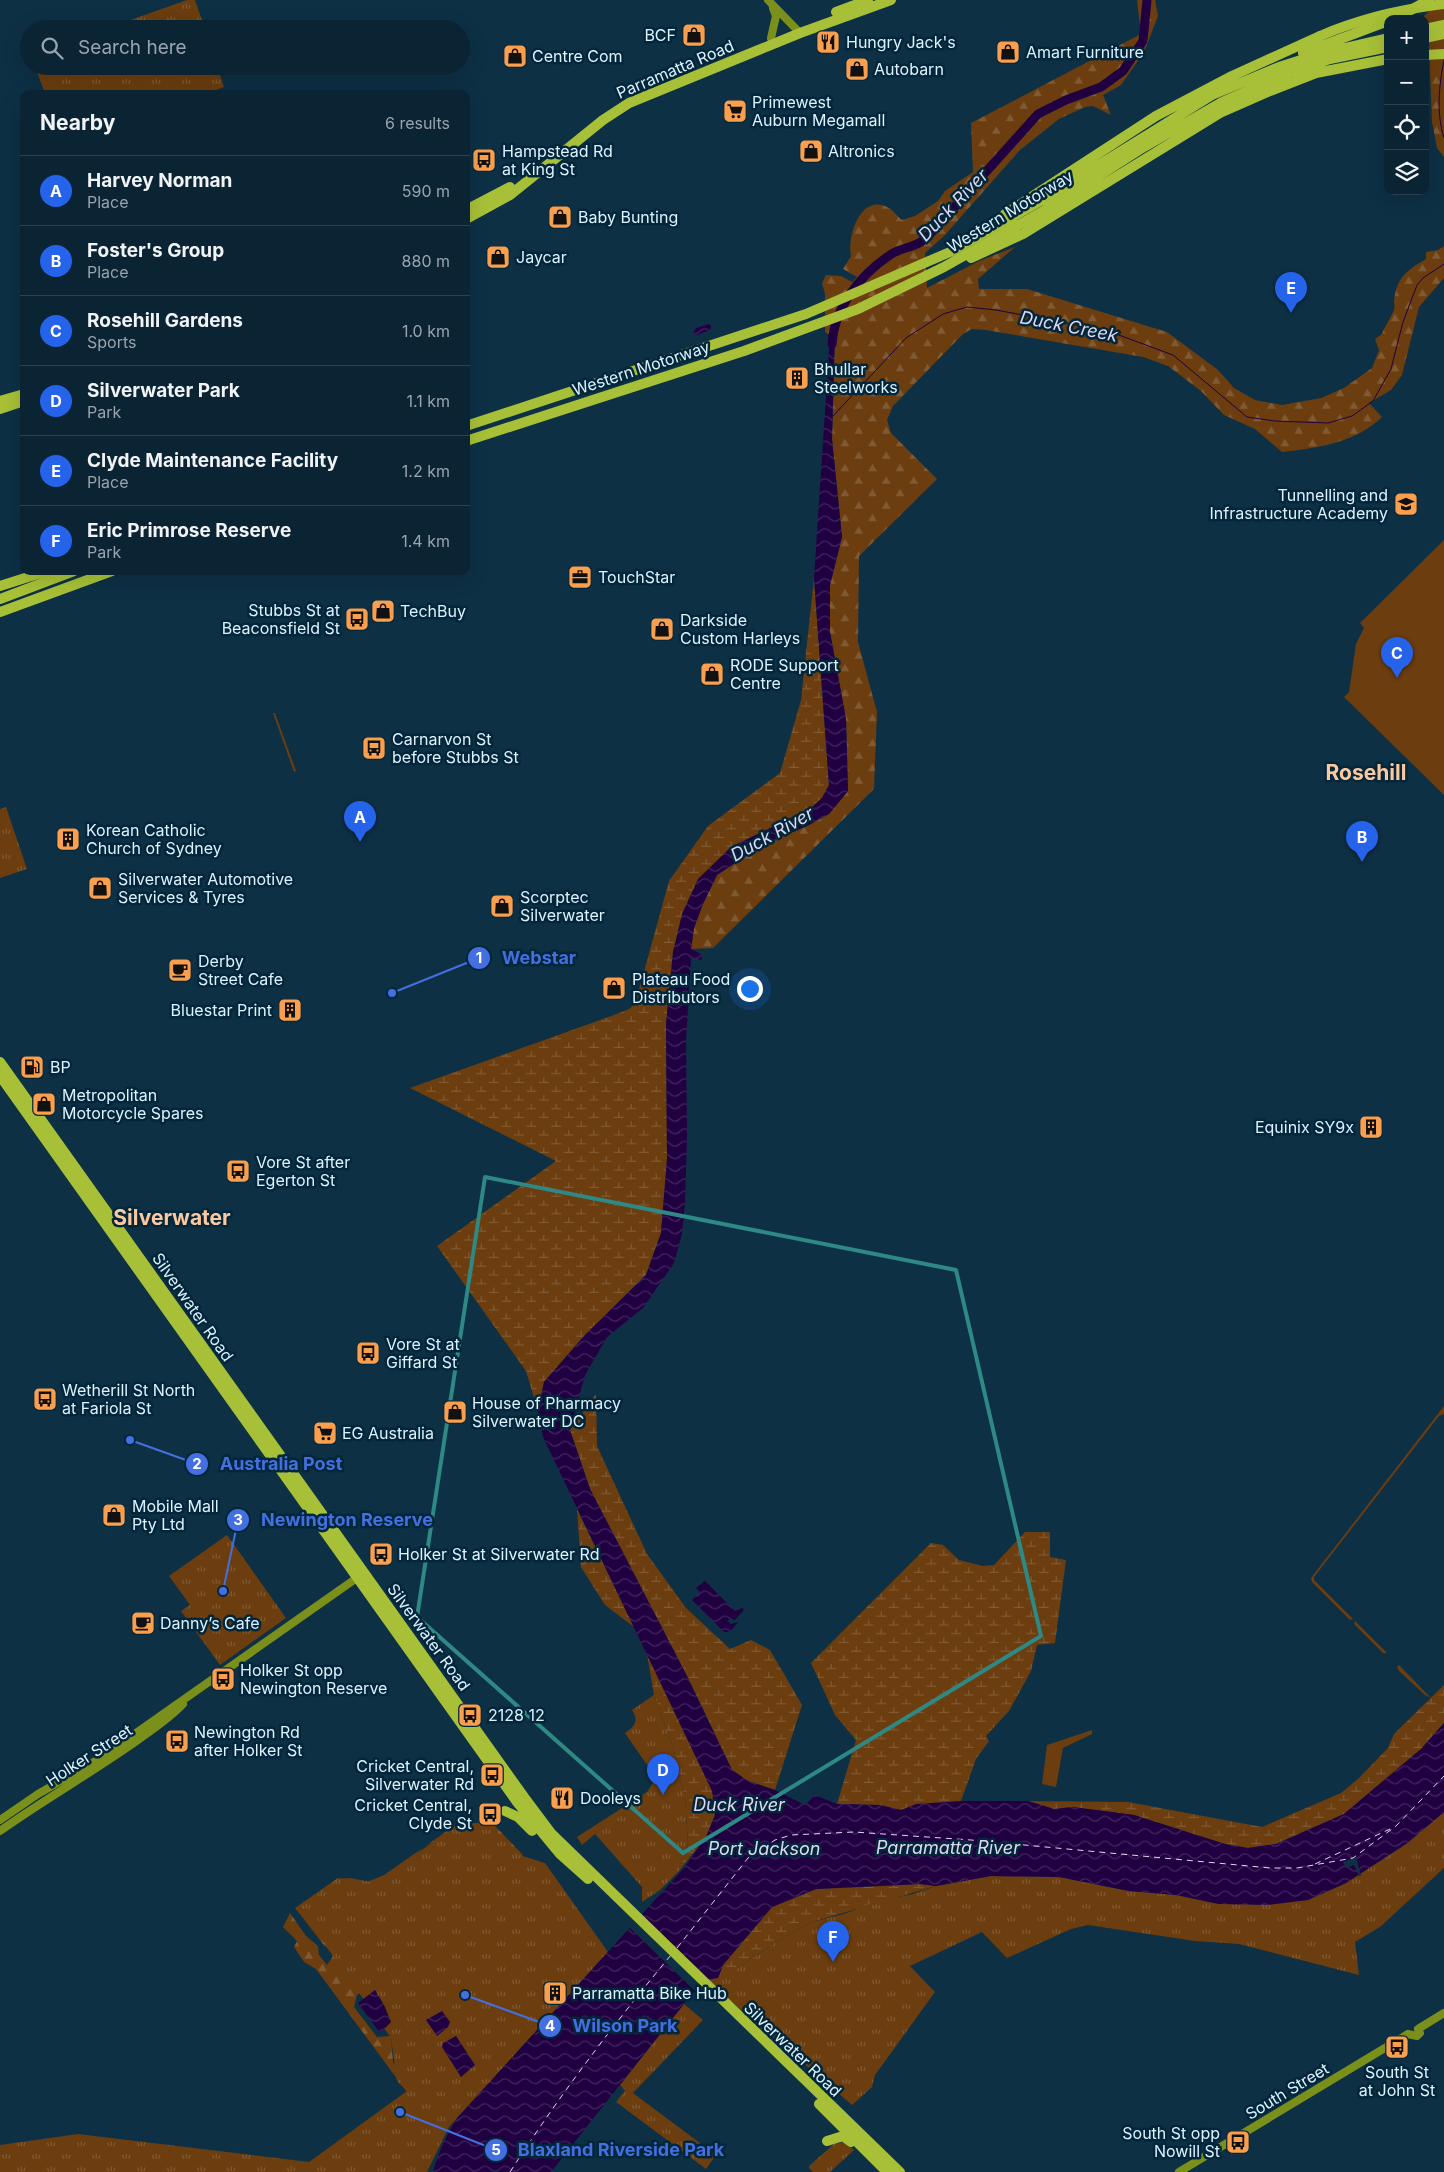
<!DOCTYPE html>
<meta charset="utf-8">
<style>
body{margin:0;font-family:Inter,sans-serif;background:#183040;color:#f1f3f6}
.controls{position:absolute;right:15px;top:15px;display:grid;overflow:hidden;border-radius:10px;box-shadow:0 5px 20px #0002}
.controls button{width:45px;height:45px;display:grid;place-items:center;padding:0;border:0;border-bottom:1px solid #2a414f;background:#0a2434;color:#f1f3f6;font:25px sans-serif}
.you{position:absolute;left:749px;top:988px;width:18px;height:18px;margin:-12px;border:4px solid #fff;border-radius:50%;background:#1a73e8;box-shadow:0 0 0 8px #1a73e833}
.badge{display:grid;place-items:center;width:32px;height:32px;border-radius:50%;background:#2563eb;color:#fff;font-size:16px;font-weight:700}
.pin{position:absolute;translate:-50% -41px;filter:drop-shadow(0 1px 2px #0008)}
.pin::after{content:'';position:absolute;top:26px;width:18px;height:15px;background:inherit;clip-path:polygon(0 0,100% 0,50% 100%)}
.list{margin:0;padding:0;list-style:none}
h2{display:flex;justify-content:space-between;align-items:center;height:65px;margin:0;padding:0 20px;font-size:21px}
h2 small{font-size:16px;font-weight:400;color:#99a4ac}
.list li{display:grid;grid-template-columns:32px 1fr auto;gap:15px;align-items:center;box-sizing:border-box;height:70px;padding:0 20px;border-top:1px solid #2a414f}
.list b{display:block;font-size:19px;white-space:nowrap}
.list p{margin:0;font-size:16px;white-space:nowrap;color:#99a4ac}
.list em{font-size:16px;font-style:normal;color:#99a4ac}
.icon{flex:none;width:28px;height:28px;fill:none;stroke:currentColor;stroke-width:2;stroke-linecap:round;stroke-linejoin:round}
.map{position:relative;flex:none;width:1444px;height:2172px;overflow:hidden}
.search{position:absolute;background:#0a2434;box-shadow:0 5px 20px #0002;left:20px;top:20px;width:450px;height:55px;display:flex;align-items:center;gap:12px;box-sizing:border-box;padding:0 18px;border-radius:28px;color:#99a4ac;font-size:19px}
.panel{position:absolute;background:#0a2434;box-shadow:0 5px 20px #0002;left:20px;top:90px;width:450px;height:485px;border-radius:10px}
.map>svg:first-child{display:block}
.grass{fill:#6b3d0f}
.forest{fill:url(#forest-firs)}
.wetland{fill:url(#wetland-marsh)}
.park{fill:url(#park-tufts)}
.garden{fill:url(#garden-dots)}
.water{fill:url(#water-waves)}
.pier{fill:#0d3045}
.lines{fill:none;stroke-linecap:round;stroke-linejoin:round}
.stream{stroke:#210042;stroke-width:1}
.river{stroke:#210042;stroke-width:9}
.ferry{stroke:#dfd8f0;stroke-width:1;stroke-dasharray:6 5;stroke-linecap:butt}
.secondary{stroke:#7b8f1b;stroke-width:8}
.highway{stroke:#a7c037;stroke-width:10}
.highway-bridge{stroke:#a7c037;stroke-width:10}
.marked{fill:none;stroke:#2e8884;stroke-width:4;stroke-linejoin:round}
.labels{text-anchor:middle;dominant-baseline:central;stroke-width:5;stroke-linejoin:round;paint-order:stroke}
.poi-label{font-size:16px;fill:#def1ff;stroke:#02263a;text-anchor:start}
.street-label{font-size:16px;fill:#def1ff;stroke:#02263a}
.water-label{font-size:18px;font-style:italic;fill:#dfd8f0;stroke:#02263a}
.district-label{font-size:21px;font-weight:bold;fill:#fcc89f;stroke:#02263a}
.leader{fill:none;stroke:#446fe0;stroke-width:2}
.callout-dot{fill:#446fe0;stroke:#02263a;stroke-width:2}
.mark-label{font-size:15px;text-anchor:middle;font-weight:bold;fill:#fff}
.callout-label{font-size:18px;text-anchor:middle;font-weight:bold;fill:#446fe0;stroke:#02263a;stroke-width:5;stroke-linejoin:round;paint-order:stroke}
</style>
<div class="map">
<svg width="1444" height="2172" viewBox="0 0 1444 2172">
<defs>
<pattern id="forest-firs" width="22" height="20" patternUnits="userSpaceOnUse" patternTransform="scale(1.25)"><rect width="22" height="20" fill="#6b3d0f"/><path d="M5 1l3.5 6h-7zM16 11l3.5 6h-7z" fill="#805a33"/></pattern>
<pattern id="wetland-marsh" width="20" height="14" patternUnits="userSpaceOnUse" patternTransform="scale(1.25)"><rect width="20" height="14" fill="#6b3d0f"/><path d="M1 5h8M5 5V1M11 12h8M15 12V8" fill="none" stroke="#805a33"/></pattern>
<pattern id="park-tufts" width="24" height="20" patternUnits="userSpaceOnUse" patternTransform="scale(1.25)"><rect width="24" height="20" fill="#6b3d0f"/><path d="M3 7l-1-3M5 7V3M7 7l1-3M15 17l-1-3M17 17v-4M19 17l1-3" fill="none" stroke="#805a33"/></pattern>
<pattern id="garden-dots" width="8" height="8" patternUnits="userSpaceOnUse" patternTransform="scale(1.25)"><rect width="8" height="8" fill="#6b3d0f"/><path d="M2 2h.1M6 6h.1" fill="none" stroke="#805a33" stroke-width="1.8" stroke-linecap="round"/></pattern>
<pattern id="water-waves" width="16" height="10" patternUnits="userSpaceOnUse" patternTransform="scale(1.25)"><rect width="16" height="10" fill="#210042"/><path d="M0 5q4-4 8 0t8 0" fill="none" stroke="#41265e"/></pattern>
</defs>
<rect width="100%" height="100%" fill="#0d3045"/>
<!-- grass -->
<path class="grass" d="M1444 540V795L1344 697 1349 692 1356 644 1364 628 1360 623Z
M273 713H275L296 771 294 772Z
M1444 1406V1414L1439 1416 1314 1577V1580L1353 1619 1350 1620 1312 1582 1311 1578Z
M1355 1621 1387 1653H1383L1354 1624Z
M1399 1665 1431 1698 1425 1695 1399 1671 1397 1667Z
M1092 1730V1734L1063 1748 1056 1787 1042 1784 1047 1745Z"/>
<!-- forest -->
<path class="forest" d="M1137 0H1155L1158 16 1144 52 1121 85 1103 95 1111 115 1093 106 1085 107 1059 119 1020 150 944 236 925 253 927 288 979 261 1015 247 978 279 979 289H1027L1167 332 1218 370 1234 388 1255 400 1282 405 1321 398 1344 388 1372 368 1379 350 1375 339 1382 334C1385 325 1393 315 1394 309 1395 307 1394 304 1394 301 1397 277 1406 271 1426 259V252L1438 250 1444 246V278L1419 307 1402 375 1391 390 1369 403 1382 417C1355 443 1318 448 1282 452L1255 429 1224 415 1201 391 1168 366 1143 357 986 330 972 329 963 334 893 406 887 420 891 433 937 479 859 556 858 642 877 712 874 789 713 948 691 949 694 928 703 904 717 875 764 844 807 826 829 814 848 791 846 719 830 632V585L842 537 832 439 835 332 830 335 825 332V294L822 283 826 275 841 276 852 282 857 277 843 269 851 256C847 237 860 194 887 207 892 209 897 216 902 220L915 216 938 201 945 191 973 172 971 123 1141 34Z
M1441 0H1444V157L1437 148 1432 122 1429 47 1424 16Z
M460 1822 494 1825 523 1855 517 1861 452 1831 424 1847 411 1859 374 1983 357 1995 354 2007 377 2037 391 2036 393 2062 412 2099 316 1969 304 1962 294 1947 297 1941 283 1927 290 1913 306 1936 318 1946 319 1955 327 1965 334 1954 323 1944 295 1908 338 1878 367 1882 384 1875Z"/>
<!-- wetland -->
<path class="wetland" d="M814 578 829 785 822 798 811 808 731 847 673 952 666 1025 667 1159 661 1233 646 1275 585 1335 544 1382 538 1411 526 1371 437 1246 556 1161 410 1088 614 1015 629 1009 635 1004 669 881 708 826 780 773 801 700Z
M596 1394 597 1446 647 1554 686 1608 730 1649 751 1640 770 1650 802 1705 775 1790 748 1781 732 1770 687 1676 590 1489 570 1430Z
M577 1509 634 1627 605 1605 581 1567Z
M1025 1532H1050V1557L1066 1560 1055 1643 1037 1645 1031 1671 1009 1711 986 1736 989 1741 976 1759 961 1801 901 1810 880 1805 837 1804 856 1740 835 1715 811 1663 931 1543 943 1545 959 1560 983 1566 994 1565Z
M647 1654 713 1791 715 1815 706 1837 679 1871 688 1843 685 1799 673 1747 654 1695Z
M1444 1685V1723L1421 1749 1344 1814 1276 1844 1248 1848 1225 1844 1134 1815 1073 1807 1054 1809 1028 1801 1128 1802 1262 1827 1341 1793 1358 1779 1388 1748 1394 1734Z
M920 1884 936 1886 812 1922 782 1938 738 1968 718 1978 723 1965 772 1907 816 1889Z"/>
<!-- park -->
<path class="park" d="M187 0H195L205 29H105Z
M35 66H217L224 87 205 94H45Z
M6 807 27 869 0 878V809Z
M227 1535 286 1618 220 1665 181 1611 190 1605 169 1576Z
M654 1695 673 1747 685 1799 688 1843 679 1871 660 1890 642 1902V1887L595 1834 582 1845 577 1837 647 1792 656 1778 625 1733C635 1727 639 1720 632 1710Z
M1444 1812V1868L1380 1927 1355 1942 1359 1975 1239 1944 1195 1941 1088 1925 1071 1929 1007 1958 982 1932 910 1966 935 1992 875 2075 872 2087 852 2105 706 1980 738 1968 782 1938 812 1922 844 1914 877 1901 913 1894 936 1886 991 1876 1059 1877 1129 1891 1176 1895 1219 1904 1308 1900 1346 1883 1406 1844Z
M464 1823H492L495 1830 519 1855 545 1863 608 1952 449 2127 427 2172H0V2145L78 2134 309 2162 407 2091 397 2081 391 2038 299 1908 338 1879 350 1878 376 1883 451 1829Z
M684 2004 703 2020 633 2093 716 2155 706 2169 616 2102 625 2091 620 2085Z
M844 2142 854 2150 830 2172H813L809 2168V2166L834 2144Z"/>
<!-- garden -->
<path class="garden" d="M77 66H90L84 83Z"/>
<!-- water -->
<path class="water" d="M709 324 711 326 710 330 697 335 693 333 696 328Z
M835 332 832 439 842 537 830 585V632L846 719 848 791 829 814 807 826 764 844 717 875 703 904 694 928 691 949 701 954 702 960 691 958 686 1041 687 1136 685 1202 682 1234 674 1263 643 1308 607 1337 585 1375 570 1430 590 1489 687 1676 732 1770 748 1781 775 1790 805 1805 815 1795 837 1804 880 1805 901 1810 916 1804 961 1801H1028L1054 1809 1073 1807 1134 1815 1225 1844 1248 1848 1276 1844 1344 1814 1421 1749 1444 1723V1812L1406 1844 1346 1883 1308 1900 1267 1905 1219 1904 1176 1895 1129 1891 1059 1877 991 1876 936 1886 920 1884 816 1889 772 1907 723 1965 718 1978 706 1980 687 2000 551 2172H433C438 2153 447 2133 458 2117L684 1868 706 1837 715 1815 712 1791 543 1437 538 1411 544 1382 585 1335 646 1275 661 1233 667 1159 666 1025 673 952 682 914 698 879 731 847 811 808 822 798 829 785 814 578 830 335Z
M705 1581 735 1611 742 1608 744 1610 735 1620H727L731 1624 738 1622 730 1632H724L692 1600 700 1592 696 1588Z
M375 1990 384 2005 391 2022 380 2033 358 2003Z
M442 2011 450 2022 448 2027 437 2036 426 2020Z
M456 2036 475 2065 461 2077 442 2047 443 2043Z"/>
<!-- pier -->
<path class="pier" d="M1356 1857 1361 1876H1359L1354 1865 1346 1868 1343 1862Z
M639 1913 704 1988 698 1994 628 1926Z"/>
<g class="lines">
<!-- stream -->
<path class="stream" d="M1444 60C1439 85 1436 113 1444 138
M833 416 906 338 943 314 967 307 996 310 1108 331 1173 355 1247 417 1275 421 1328 423 1352 416 1373 401 1391 369 1403 322 1417 285 1423 278 1444 264"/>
<!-- river -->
<path class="river" d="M832 344C834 308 860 275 890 255 898 249 910 248 919 243 923 241 927 237 931 233L1038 114 1066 100 1101 87 1123 71 1143 41 1147 0"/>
<!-- ferry -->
<path class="ferry" d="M1315 1864 1390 1829
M677 1948 748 1858 775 1840 791 1835 854 1832 971 1840 1270 1868H1297L1353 1858 1396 1826 1444 1776
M510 2172C559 2096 613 2025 671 1955"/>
<!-- secondary -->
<path class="secondary" d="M768 0 800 33
M771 38 776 16 773 8
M0 1820 38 1794 99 1759 361 1575
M0 1831C45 1799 93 1772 138 1740 153 1729 170 1718 183 1704
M1418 2029 1444 2013
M1408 2034 1417 2036 1420 2033 1418 2029
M1179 2172 1408 2034"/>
<!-- highway -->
<path class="highway" d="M836 12 868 0
M1394 19 1429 0
M1425 29 1444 25
M1425 38 1444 34
M1303 53 1388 21
M1425 55 1444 54
M466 210 510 187
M1005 214 1156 116 1232 76 1320 36
M466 219 510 195 603 120 629 103 800 33 891 0
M971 258 1023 234 1220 113 1270 91 1316 73 1388 59
M0 401 24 394
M0 409 24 401
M466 426 806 314 950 252 1044 199 1212 95 1279 67 1323 53 1388 38
M466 441 744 351 858 309 944 267 1045 210 1139 150 1222 102 1291 72 1330 59 1388 47
M0 586 47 571
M0 599 74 571
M0 612 112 571
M0 1062 524 1797 551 1833 900 2172
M0 1076 517 1802 560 1854 588 1879
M505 1811 518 1817 532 1831
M819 2104 887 2172
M827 2141 843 2136 851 2142"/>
<!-- highway-bridge -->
<path class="highway-bridge" d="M1320 36C1359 19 1402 9 1444 4"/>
</g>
<!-- marked area -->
<path class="marked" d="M485 1177 956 1270 1041 1636 683 1853 417 1617Z"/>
<!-- icons -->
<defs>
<g id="shop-square" transform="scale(1.25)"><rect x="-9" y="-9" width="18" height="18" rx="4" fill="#fa9f4e" stroke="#02263a"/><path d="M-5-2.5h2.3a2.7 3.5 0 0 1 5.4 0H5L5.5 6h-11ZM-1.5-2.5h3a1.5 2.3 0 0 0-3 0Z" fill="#111"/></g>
<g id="restaurant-square" transform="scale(1.25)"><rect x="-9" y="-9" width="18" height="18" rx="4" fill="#fa9f4e" stroke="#02263a"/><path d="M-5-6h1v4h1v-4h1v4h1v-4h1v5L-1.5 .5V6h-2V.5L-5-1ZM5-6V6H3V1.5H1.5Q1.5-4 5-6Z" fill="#111"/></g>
<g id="supermarket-square" transform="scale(1.25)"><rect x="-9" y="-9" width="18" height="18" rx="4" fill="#fa9f4e" stroke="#02263a"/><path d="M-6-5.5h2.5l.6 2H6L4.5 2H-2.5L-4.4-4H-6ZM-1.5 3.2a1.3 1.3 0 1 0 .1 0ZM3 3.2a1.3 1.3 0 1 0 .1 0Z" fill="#111"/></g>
<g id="bus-square" transform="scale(1.25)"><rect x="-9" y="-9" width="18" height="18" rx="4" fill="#fa9f4e" stroke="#02263a"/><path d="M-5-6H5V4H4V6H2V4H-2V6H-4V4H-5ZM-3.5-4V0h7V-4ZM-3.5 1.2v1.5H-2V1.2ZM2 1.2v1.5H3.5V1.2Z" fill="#111"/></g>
<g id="building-square" transform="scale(1.25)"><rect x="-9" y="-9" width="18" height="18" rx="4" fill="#fa9f4e" stroke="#02263a"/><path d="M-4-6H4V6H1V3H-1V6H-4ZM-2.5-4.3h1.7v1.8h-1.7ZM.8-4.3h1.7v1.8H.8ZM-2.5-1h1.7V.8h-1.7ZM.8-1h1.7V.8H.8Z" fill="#111"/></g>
<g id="university-square" transform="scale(1.25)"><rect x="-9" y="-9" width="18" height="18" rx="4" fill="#fa9f4e" stroke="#02263a"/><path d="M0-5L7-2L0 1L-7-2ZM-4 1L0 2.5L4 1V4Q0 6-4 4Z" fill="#111"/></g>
<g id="office-square" transform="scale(1.25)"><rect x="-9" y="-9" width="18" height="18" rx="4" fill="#fa9f4e" stroke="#02263a"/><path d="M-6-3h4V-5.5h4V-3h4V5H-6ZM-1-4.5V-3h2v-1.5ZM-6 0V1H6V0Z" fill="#111"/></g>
<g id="cafe-square" transform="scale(1.25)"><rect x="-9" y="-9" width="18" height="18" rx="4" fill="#fa9f4e" stroke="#02263a"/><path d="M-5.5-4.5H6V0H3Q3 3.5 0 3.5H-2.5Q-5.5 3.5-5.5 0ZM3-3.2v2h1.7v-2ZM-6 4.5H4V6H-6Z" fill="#111"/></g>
<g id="fuel-square" transform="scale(1.25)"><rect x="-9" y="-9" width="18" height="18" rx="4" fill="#fa9f4e" stroke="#02263a"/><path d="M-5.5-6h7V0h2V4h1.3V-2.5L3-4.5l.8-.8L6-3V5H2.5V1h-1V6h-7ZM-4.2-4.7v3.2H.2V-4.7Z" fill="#111"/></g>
</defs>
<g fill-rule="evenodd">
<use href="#shop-square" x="694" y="35"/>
<use href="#restaurant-square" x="828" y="42"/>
<use href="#shop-square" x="1008" y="52"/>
<use href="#shop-square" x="515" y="56"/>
<use href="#shop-square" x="857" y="69"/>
<use href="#supermarket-square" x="735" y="111"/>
<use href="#shop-square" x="811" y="151"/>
<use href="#bus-square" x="484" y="160"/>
<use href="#shop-square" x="560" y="217"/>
<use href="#shop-square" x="498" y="257"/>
<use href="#building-square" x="797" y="378"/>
<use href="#university-square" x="1406" y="504"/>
<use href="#office-square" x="580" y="577"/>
<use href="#shop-square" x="383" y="611"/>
<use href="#bus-square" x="357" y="619"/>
<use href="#shop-square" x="662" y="629"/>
<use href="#shop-square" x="712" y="674"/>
<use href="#bus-square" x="374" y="748"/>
<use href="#building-square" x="68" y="839"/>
<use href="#shop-square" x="100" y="888"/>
<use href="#shop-square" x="502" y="906"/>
<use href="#cafe-square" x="180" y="970"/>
<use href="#shop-square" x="614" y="988"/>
<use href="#building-square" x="290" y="1010"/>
<use href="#fuel-square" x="32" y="1067"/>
<use href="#shop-square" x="44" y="1104"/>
<use href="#building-square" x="1371" y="1127"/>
<use href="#bus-square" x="238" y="1171"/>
<use href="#bus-square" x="368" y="1353"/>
<use href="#bus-square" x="45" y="1399"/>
<use href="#shop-square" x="455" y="1412"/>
<use href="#supermarket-square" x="325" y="1433"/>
<use href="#shop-square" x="114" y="1515"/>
<use href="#bus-square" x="381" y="1554"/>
<use href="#cafe-square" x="143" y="1623"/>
<use href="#bus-square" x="223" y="1679"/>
<use href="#bus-square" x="470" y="1715"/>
<use href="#bus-square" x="177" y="1741"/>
<use href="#bus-square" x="492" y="1775"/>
<use href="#restaurant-square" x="562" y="1798"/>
<use href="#bus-square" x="490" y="1814"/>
<use href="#building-square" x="555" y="1993"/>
<use href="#bus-square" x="1397" y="2047"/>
<use href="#bus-square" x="1238" y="2142"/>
</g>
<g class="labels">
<!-- poi labels -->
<g class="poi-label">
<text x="676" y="35" text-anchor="end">BCF</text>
<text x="846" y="42">Hungry Jack's</text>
<text x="1026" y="52">Amart Furniture</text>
<text x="532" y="56">Centre Com</text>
<text x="874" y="69">Autobarn</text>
<text x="752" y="102">Primewest<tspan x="752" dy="18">Auburn Megamall</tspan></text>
<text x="502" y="151">Hampstead Rd<tspan x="502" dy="18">at King St</tspan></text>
<text x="828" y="151">Altronics</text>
<text x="578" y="217">Baby Bunting</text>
<text x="516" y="257">Jaycar</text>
<text x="814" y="369">Bhullar<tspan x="814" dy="18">Steelworks</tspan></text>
<text x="1388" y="495" text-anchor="end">Tunnelling and<tspan x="1388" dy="18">Infrastructure Academy</tspan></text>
<text x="598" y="577">TouchStar</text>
<text x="340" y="610" text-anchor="end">Stubbs St at<tspan x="340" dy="18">Beaconsfield St</tspan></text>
<text x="400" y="611">TechBuy</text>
<text x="680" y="620">Darkside<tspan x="680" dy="18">Custom Harleys</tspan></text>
<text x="730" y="665">RODE Support<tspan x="730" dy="18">Centre</tspan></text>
<text x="392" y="739">Carnarvon St<tspan x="392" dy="18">before Stubbs St</tspan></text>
<text x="86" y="830">Korean Catholic<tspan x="86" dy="18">Church of Sydney</tspan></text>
<text x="118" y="879">Silverwater Automotive<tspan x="118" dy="18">Services &amp; Tyres</tspan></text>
<text x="520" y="897">Scorptec<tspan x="520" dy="18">Silverwater</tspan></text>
<text x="198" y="961">Derby<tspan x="198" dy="18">Street Cafe</tspan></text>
<text x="632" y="979">Plateau Food<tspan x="632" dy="18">Distributors</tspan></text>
<text x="272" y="1010" text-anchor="end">Bluestar Print</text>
<text x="50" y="1067">BP</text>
<text x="62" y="1095">Metropolitan<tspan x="62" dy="18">Motorcycle Spares</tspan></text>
<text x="1354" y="1127" text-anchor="end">Equinix SY9x</text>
<text x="256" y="1162">Vore St after<tspan x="256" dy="18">Egerton St</tspan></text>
<text x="386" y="1344">Vore St at<tspan x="386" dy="18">Giffard St</tspan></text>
<text x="62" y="1390">Wetherill St North<tspan x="62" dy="18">at Fariola St</tspan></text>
<text x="472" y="1403">House of Pharmacy<tspan x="472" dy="18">Silverwater DC</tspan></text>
<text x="342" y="1433">EG Australia</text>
<text x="132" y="1506">Mobile Mall<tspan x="132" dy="18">Pty Ltd</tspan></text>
<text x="398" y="1554">Holker St at Silverwater Rd</text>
<text x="160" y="1623">Danny’s Cafe</text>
<text x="240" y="1670">Holker St opp<tspan x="240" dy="18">Newington Reserve</tspan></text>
<text x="488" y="1715">2128 12</text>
<text x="194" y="1732">Newington Rd<tspan x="194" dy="18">after Holker St</tspan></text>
<text x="474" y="1766" text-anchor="end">Cricket Central,<tspan x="474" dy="18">Silverwater Rd</tspan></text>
<text x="580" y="1798">Dooleys</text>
<text x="472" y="1805" text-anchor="end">Cricket Central,<tspan x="472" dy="18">Clyde St</tspan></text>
<text x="572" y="1993">Parramatta Bike Hub</text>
<text x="1397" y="2072" text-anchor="middle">South St<tspan x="1397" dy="18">at John St</tspan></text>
<text x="1220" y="2133" text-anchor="end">South St opp<tspan x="1220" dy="18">Nowill St</tspan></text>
</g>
<!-- street labels -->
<g class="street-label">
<text transform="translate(675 69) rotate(-23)">Parramatta Road</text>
<text transform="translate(1010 211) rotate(-31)">Western Motorway</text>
<text transform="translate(641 368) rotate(-18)">Western Motorway</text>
<text transform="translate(193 1307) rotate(55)">Silverwater Road</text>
<text transform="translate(429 1637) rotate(54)">Silverwater Road</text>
<text transform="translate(89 1755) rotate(-33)">Holker Street</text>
<text transform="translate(793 2049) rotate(44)">Silverwater Road</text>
<text transform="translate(1287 2091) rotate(-31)">South Street</text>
</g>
<!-- water labels -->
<g class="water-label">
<text transform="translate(953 205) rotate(-46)">Duck River</text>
<text transform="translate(1069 326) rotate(11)">Duck Creek</text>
<text transform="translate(772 834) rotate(-29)">Duck River</text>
<text x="739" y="1804">Duck River</text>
<text x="948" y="1847">Parramatta River</text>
<text x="764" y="1848">Port Jackson</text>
</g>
<!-- district labels -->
<g class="district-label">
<text x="1366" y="772">Rosehill</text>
<text x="172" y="1217">Silverwater</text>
</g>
</g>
<!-- callouts -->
<path class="leader" d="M392 993L479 958M130 1440L197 1464M223 1591L238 1520M465 1995L550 2026M400 2112L496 2150"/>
<g class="callout-dot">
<circle cx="392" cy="993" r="5"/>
<circle cx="130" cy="1440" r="5"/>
<circle cx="223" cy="1591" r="5"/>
<circle cx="465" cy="1995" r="5"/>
<circle cx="400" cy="2112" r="5"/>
<circle cx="479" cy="958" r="12"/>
<circle cx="197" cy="1464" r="12"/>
<circle cx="238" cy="1520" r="12"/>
<circle cx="550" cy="2026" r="12"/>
<circle cx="496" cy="2150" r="12"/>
</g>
<g class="mark-label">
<text x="479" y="963">1</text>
<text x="197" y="1469">2</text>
<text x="238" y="1525">3</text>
<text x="550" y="2031">4</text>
<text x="496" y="2155">5</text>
</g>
<g class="callout-label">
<text x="539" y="964">Webstar</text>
<text x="281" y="1470">Australia Post</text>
<text x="347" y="1526">Newington Reserve</text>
<text x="625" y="2032">Wilson Park</text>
<text x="621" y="2156">Blaxland Riverside Park</text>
</g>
</svg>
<div class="controls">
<button>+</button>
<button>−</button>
<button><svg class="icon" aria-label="locate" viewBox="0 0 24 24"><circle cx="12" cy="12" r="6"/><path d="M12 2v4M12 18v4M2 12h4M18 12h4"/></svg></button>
<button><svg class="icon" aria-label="layers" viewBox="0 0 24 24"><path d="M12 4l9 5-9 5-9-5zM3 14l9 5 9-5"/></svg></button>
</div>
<div class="you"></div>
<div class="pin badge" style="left:360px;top:842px">A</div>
<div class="pin badge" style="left:1362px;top:862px">B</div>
<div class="pin badge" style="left:1397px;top:678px">C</div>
<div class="pin badge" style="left:663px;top:1795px">D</div>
<div class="pin badge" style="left:1291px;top:313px">E</div>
<div class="pin badge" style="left:833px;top:1962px">F</div>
<div class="search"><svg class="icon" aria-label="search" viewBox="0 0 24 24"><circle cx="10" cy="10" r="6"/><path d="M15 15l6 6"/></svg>Search here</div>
<section class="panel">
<h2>Nearby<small>6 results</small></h2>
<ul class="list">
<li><span class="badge">A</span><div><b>Harvey Norman</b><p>Place</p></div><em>590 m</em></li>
<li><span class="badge">B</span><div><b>Foster's Group</b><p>Place</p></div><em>880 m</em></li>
<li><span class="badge">C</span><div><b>Rosehill Gardens</b><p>Sports</p></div><em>1.0 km</em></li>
<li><span class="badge">D</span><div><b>Silverwater Park</b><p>Park</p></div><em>1.1 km</em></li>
<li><span class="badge">E</span><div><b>Clyde Maintenance Facility</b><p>Place</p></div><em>1.2 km</em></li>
<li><span class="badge">F</span><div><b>Eric Primrose Reserve</b><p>Park</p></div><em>1.4 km</em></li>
</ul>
</section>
</div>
